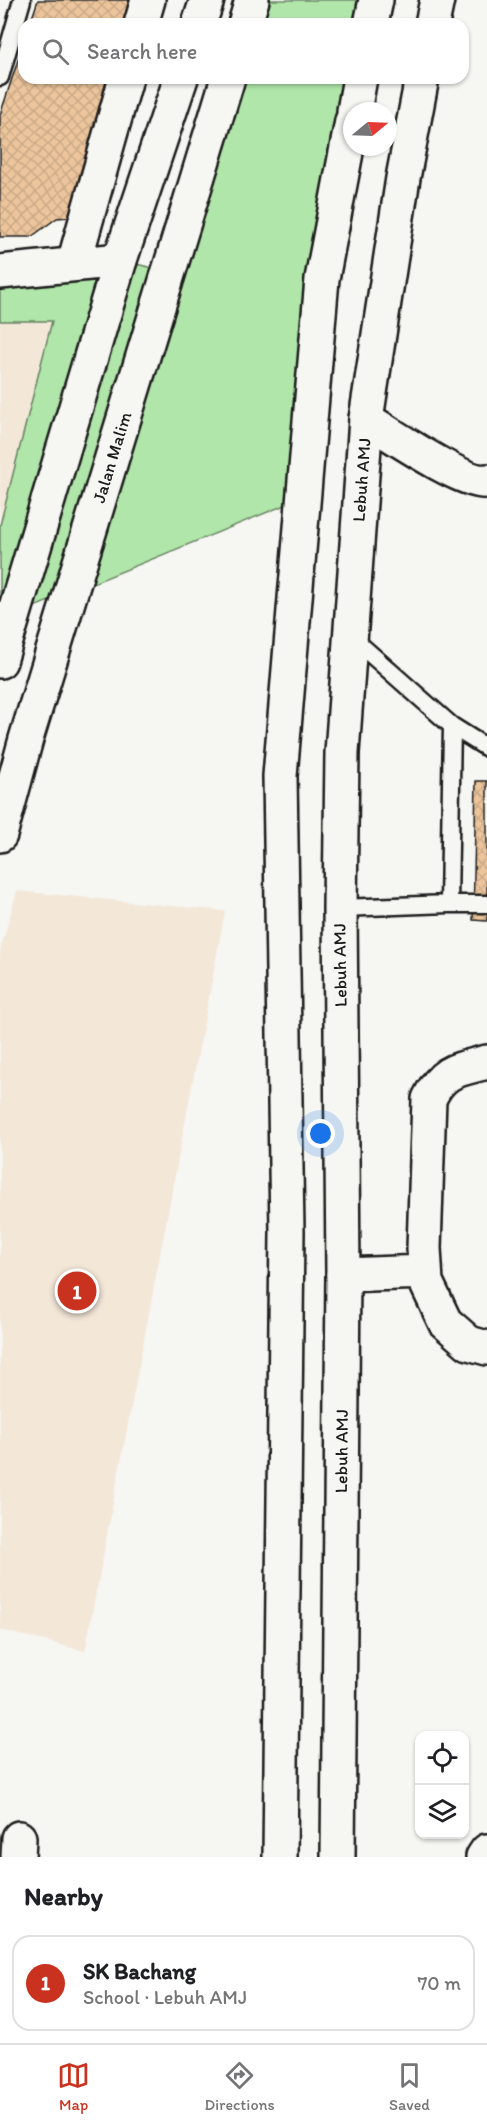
<!DOCTYPE html>
<meta charset="utf-8">
<style>
body{margin:0;font-family:Itim,sans-serif;background:#f2f2f2;color:#202124}
.controls{position:absolute;right:18px;bottom:18px;display:grid;overflow:hidden;border-radius:12px;box-shadow:0 2px 4px #0004}
.controls button{width:54px;height:54px;display:grid;place-items:center;padding:0;border:0;border-bottom:2px solid #e0e0e0;background:#fff;color:#202124;font:30px sans-serif}
.compass{position:absolute;left:343px;top:102px;width:54px;height:54px;border-radius:50%;background:#fff;box-shadow:0 2px 4px #0004;rotate:71deg}
.you{position:absolute;left:321px;top:1134px;width:21px;height:21px;margin:-15px;border:4px solid #fff;border-radius:50%;background:#1a73e8;box-shadow:0 0 0 9px #1a73e833}
.badge{display:grid;place-items:center;width:39px;height:39px;border-radius:50%;background:#c8321e;color:#fff;font-size:20px;font-weight:700}
.pin{position:absolute;translate:-50% -50%;border:3px solid #fff;box-shadow:0 2px 6px #0006}
.list{margin:0;padding:0;list-style:none}
h2{display:flex;justify-content:space-between;align-items:center;height:78px;margin:0;padding:0 24px;font-size:26px}
h2 small{font-size:20px;font-weight:400;color:#757577}
.list li{display:grid;grid-template-columns:39px 1fr auto;gap:18px;align-items:center;box-sizing:border-box;height:96px;margin:0 12px 12px;padding:0 12px;border:2px solid #e0e0e0;border-radius:18px}
.list b{display:block;font-size:22px;white-space:nowrap}
.list p{margin:0;font-size:20px;white-space:nowrap;color:#757577}
.list em{font-size:20px;font-style:normal;color:#757577}
.icon{flex:none;width:33px;height:33px;fill:none;stroke:currentColor;stroke-width:2;stroke-linecap:round;stroke-linejoin:round}
.map{position:relative;flex:none;width:487px;height:1857px;overflow:hidden}
.search{position:absolute;background:#fff;box-shadow:0 2px 4px #0004;left:18px;right:18px;top:18px;height:66px;display:flex;align-items:center;gap:15px;box-sizing:border-box;padding:0 21px;border-radius:18px;color:#757577;font-size:22px}
.sheet{height:186px;background:#fff}
nav{display:flex;justify-content:space-around;align-items:center;box-sizing:border-box;height:84px;border-top:2px solid #e0e0e0;background:#fff;font-size:16px;color:#757577}
nav a{display:grid;justify-items:center;gap:3px}
nav .on{color:#c8321e}
.map>svg:first-child{display:block}
.built{fill:#f3e7d8}
.green{fill:#b0e6a9;stroke:#668162;stroke-width:1.5}
.building{fill:url(#building-cross-hatch);stroke:#1c1c1c;stroke-width:1.5}
.lines{fill:none;stroke-linecap:round;stroke-linejoin:round}
.lane-casing{stroke:#1c1c1c;stroke-width:21}
.street-casing{stroke:#1c1c1c;stroke-width:38}
.secondary-casing{stroke:#1c1c1c;stroke-width:38}
.highway-casing{stroke:#1c1c1c;stroke-width:38}
.lane{stroke:#f6f6f2;stroke-width:16}
.street{stroke:#f6f6f2;stroke-width:33}
.secondary{stroke:#f6f6f2;stroke-width:33}
.highway{stroke:#f6f6f2;stroke-width:33}
.labels{text-anchor:middle;dominant-baseline:central;stroke-width:4.5;stroke-linejoin:round;paint-order:stroke}
.street-label{font-size:18px;fill:#1c1c1c;stroke:#f6f6f2}
</style>
<div class="map">
<svg width="487" height="1857" viewBox="0 0 487 1857">
<defs>
<pattern id="building-cross-hatch" width="8" height="8" patternUnits="userSpaceOnUse" patternTransform="scale(1.5)"><rect width="8" height="8" fill="#ecc59c"/><path d="M0 0l8 8M0 8l8-8" fill="none" stroke="#caa986"/></pattern>
</defs>
<rect width="100%" height="100%" fill="#f6f6f2"/>
<filter id="ink" filterUnits="userSpaceOnUse"><feTurbulence type="fractalNoise" baseFrequency=".0167" numOctaves="2"/><feDisplacementMap in="SourceGraphic" scale="12" xChannelSelector="R" yChannelSelector="G"/><feConvolveMatrix kernelMatrix="1 2 1 2 8 2 1 2 1" color-interpolation-filters="sRGB"/></filter>
<g filter="url(#ink)">
<!-- built -->
<path class="built" d="M0 321H52L0 525Z
M17 891 225 911 85 1651 0 1630V951Z"/>
<!-- green -->
<path class="green" d="M258 0H357L354 24H250Z
M233 78H346L285 505 0 621V525L52 321H0V275L120 260 169 272Z"/>
<!-- building -->
<path class="building" d="M38 0H131L124 24H30Z
M24 42V78H109L69 217 57 218 31 237H0V115Z
M476 781H487V921L473 920Z"/>
<g class="lines">
<!-- lane casing -->
<g class="lane-casing">
<path id="lane" d="M0 77 22 0
M452 726 487 748
M449 904H487
M340 908 449 904 452 726 349 635"/>
</g>
<!-- street casing -->
<g class="street-casing">
<path id="street" d="M141 24 148 0
M74 263 126 78
M0 272 120 260
M366 419C389 433 465 485 487 481
M487 1062C458 1070 443 1069 429 1099L424 1248 426 1282 445 1322 469 1343 487 1348
M343 1275 425 1272
M18 1857 19 1838
M483 1857 487 1851"/>
</g>
<!-- secondary casing -->
<g class="secondary-casing">
<g id="secondary">
<path d="M199 24 207 0"/>
<path d="M245 24 252 0"/>
<path d="M0 661 120 260 181 78"/>
<path id="s1" d="M0 835 26 739 228 78"/>
</g>
</g>
<!-- highway casing -->
<g class="highway-casing">
<g id="highway">
<path d="M371 24 376 0"/>
<path d="M432 24 437 0"/>
<path d="M354 111 360 78"/>
<path d="M280 1857 287 1232 280 776 322 279 352 121"/>
<path id="s2" d="M338 1857 343 1275 340 908 342 753 366 419 403 178 422 78"/>
</g>
</g>
<!-- lane -->
<use href="#lane" class="lane"/>
<!-- street -->
<use href="#street" class="street"/>
<!-- secondary -->
<use href="#secondary" class="secondary"/>
<!-- highway -->
<use href="#highway" class="highway"/>
</g>
</g>
<g class="labels">
<!-- street labels -->
<g class="street-label">
<text stroke="none"><textPath href="#s1" startOffset="394">Jalan Malim</textPath></text>
<text stroke="none"><textPath href="#s2" startOffset="1378">Lebuh AMJ</textPath></text>
<text transform="translate(340 965) rotate(-91)">Lebuh AMJ</text>
<text stroke="none"><textPath href="#s2" startOffset="406">Lebuh AMJ</textPath></text>
</g>
</g>
</svg>
<div class="controls">
<button><svg class="icon" aria-label="locate" viewBox="0 0 24 24"><circle cx="12" cy="12" r="6"/><path d="M12 2v4M12 18v4M2 12h4M18 12h4"/></svg></button>
<button><svg class="icon" aria-label="layers" viewBox="0 0 24 24"><path d="M12 4l9 5-9 5-9-5zM3 14l9 5 9-5"/></svg></button>
</div>
<svg class="compass" viewBox="-18 -18 36 36"><path d="M0-13l5 13h-10z" fill="#e53935"/><path d="M0 13l5-13h-10z" fill="#757577"/></svg>
<div class="you"></div>
<div class="pin badge" style="left:77px;top:1291px">1</div>
<div class="search"><svg class="icon" aria-label="search" viewBox="0 0 24 24"><circle cx="10" cy="10" r="6"/><path d="M15 15l6 6"/></svg>Search here</div>
</div>
<section class="sheet">
<h2>Nearby<small></small></h2>
<ul class="list">
<li><span class="badge">1</span><div><b>SK Bachang</b><p>School · Lebuh AMJ</p></div><em>70 m</em></li>
</ul>
</section>
<nav>
<a class="on"><svg class="icon" aria-label="map" viewBox="0 0 24 24"><path d="M3 6l6-2 6 2 6-2v14l-6 2-6-2-6 2zM9 4v14M15 6v14"/></svg>Map</a>
<a><svg class="icon" aria-label="directions" viewBox="0 0 24 24"><path d="M12 3l9 9-9 9-9-9zM9 14v-3h6M13 9l2 2-2 2"/></svg>Directions</a>
<a><svg class="icon" aria-label="saved" viewBox="0 0 24 24"><path d="M7 4h10v16l-5-4-5 4z"/></svg>Saved</a>
</nav>
